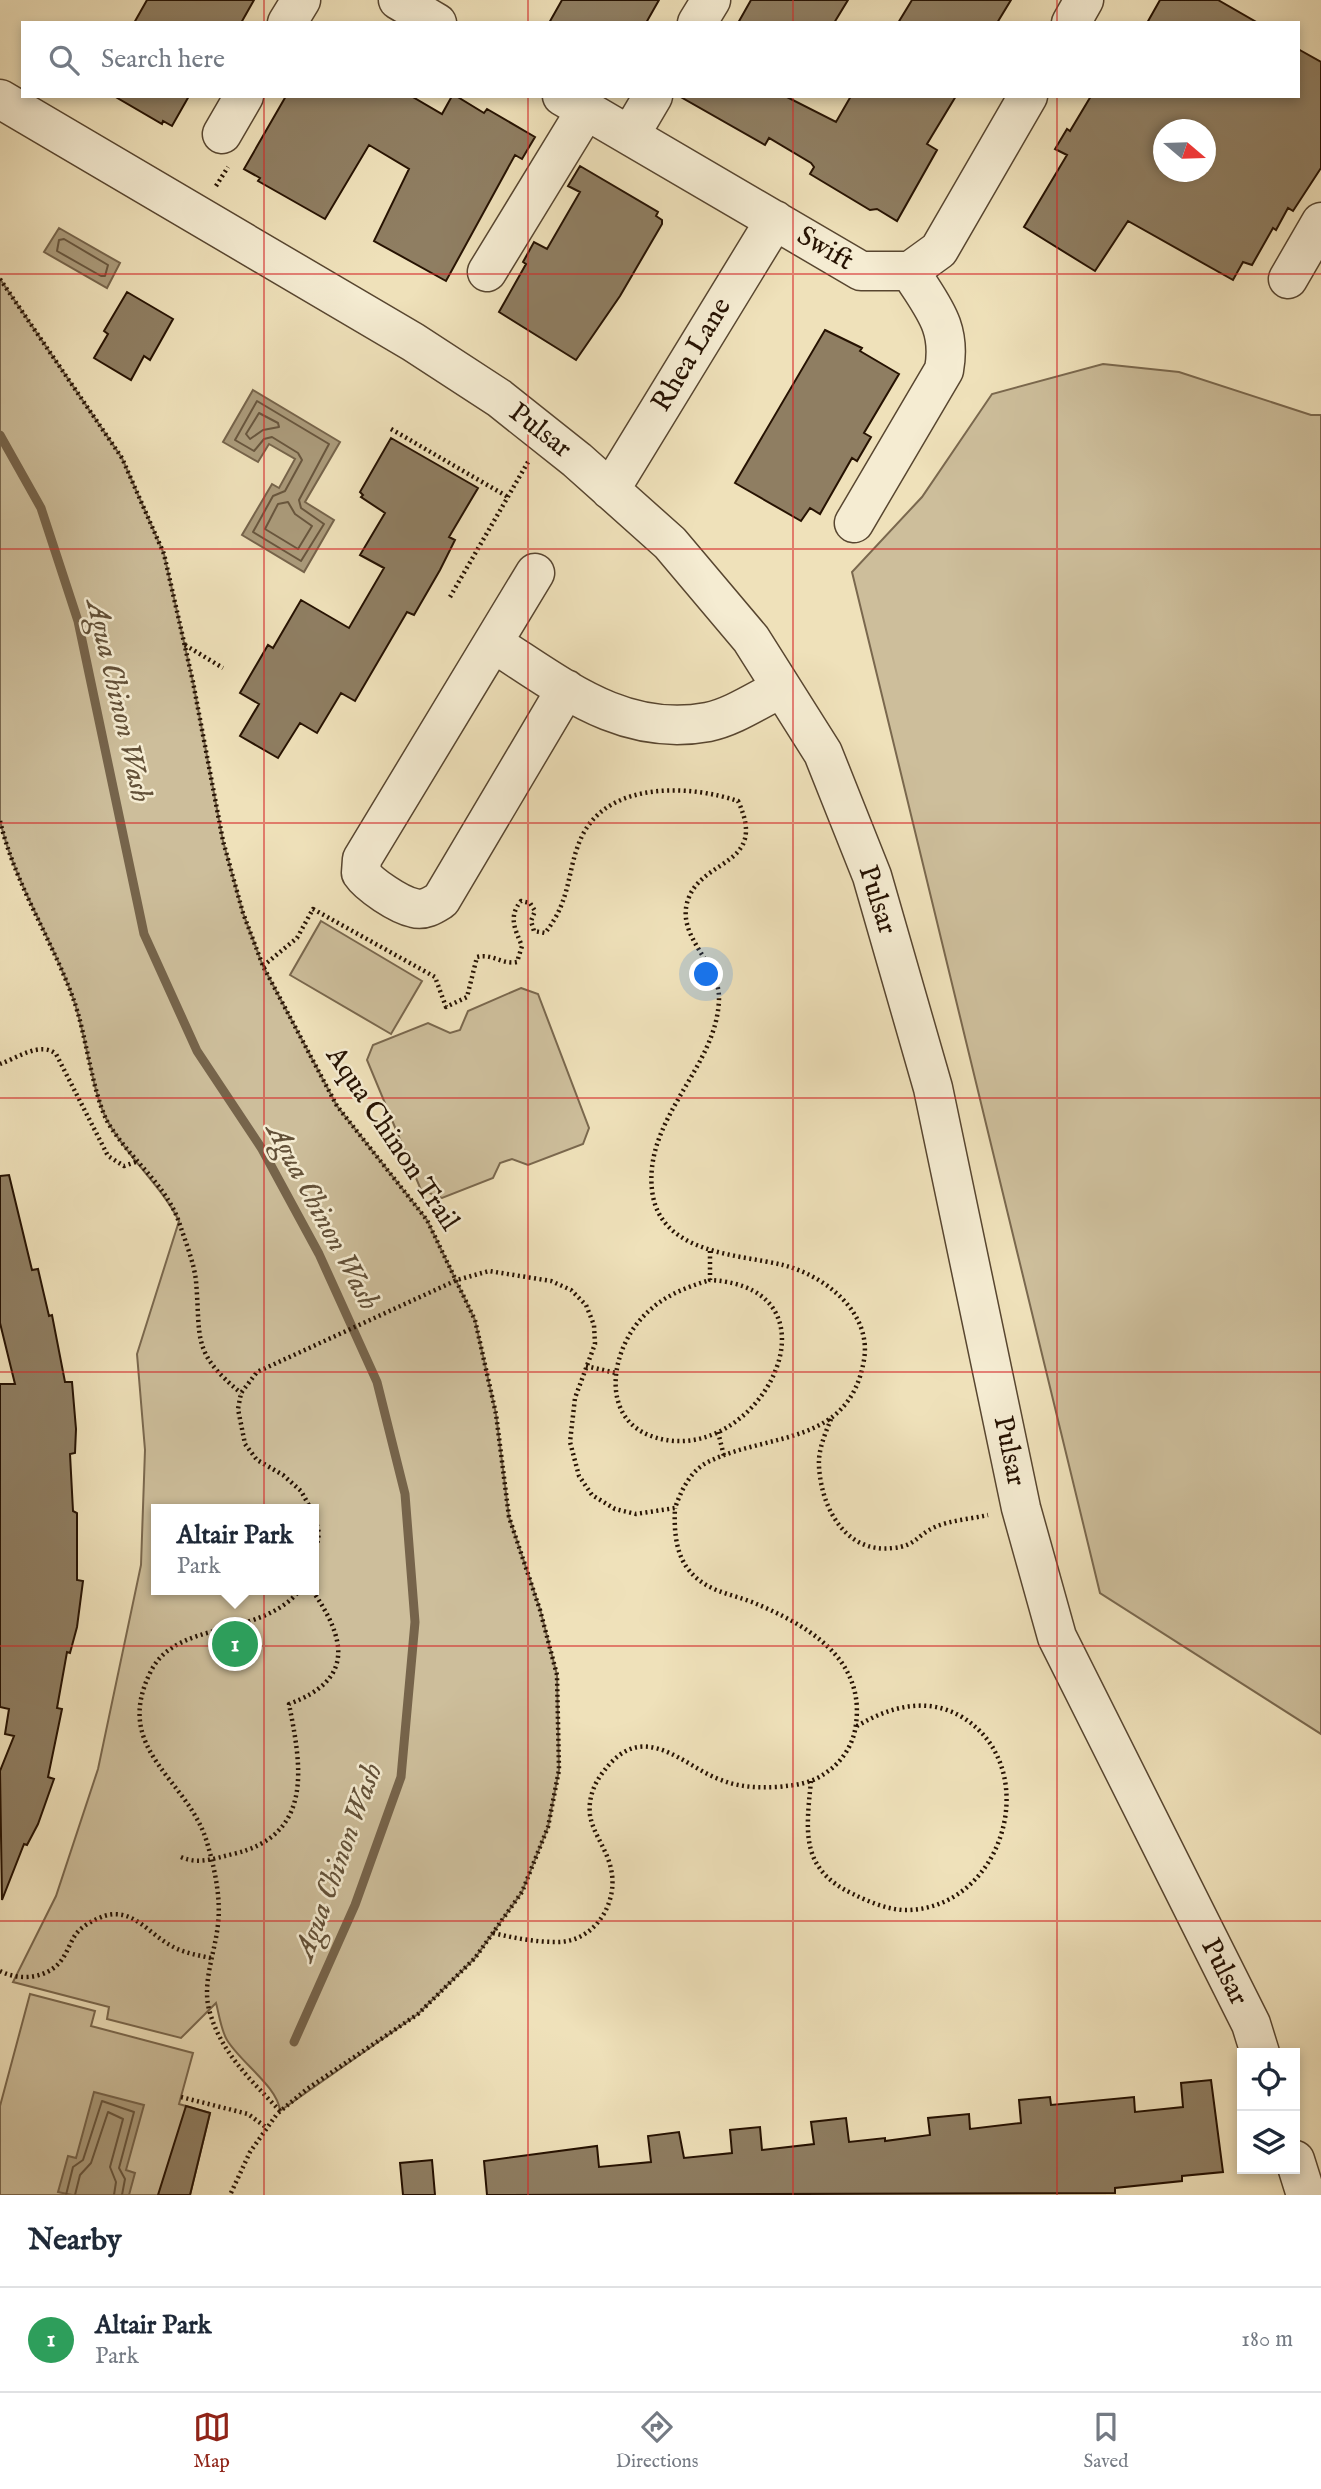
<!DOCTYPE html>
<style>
body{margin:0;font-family:"IM FELL English",serif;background:#f2f2f3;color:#1f2937}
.controls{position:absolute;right:21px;bottom:21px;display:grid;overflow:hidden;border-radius:0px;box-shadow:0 4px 10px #0003}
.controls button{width:63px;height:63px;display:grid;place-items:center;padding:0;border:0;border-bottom:2px solid #e0e1e3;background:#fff;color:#1f2937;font:35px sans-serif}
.compass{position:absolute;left:1153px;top:119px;width:63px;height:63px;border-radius:50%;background:#fff;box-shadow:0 4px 10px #0003;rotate:109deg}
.you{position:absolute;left:707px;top:975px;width:24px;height:24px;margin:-18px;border:5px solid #fff;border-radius:50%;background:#1a73e8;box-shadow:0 0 0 10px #1a73e833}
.badge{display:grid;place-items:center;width:46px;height:46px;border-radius:50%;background:#8f2418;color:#fff;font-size:23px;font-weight:700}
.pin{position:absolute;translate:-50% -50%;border:4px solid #fff;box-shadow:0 2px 7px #0006}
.popup{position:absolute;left:151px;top:1504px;width:168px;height:91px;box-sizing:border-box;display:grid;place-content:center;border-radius:0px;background:#fff;filter:drop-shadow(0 2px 5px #0005);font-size:23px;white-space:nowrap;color:#747a83}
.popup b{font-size:26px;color:#1f2937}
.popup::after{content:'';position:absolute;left:50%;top:100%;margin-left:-14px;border:14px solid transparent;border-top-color:#fff}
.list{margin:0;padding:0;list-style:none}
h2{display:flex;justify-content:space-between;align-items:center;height:91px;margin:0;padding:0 28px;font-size:30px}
h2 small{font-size:23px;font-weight:400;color:#747a83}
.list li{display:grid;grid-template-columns:46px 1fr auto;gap:21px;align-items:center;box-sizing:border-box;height:105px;padding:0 28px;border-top:2px solid #e0e1e3}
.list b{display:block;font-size:26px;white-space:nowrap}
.list p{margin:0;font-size:23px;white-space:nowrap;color:#747a83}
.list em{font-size:23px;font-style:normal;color:#747a83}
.icon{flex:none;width:38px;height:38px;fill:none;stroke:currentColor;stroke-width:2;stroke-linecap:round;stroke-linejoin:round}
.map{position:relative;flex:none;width:1321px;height:2195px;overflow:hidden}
.search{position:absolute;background:#fff;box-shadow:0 4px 10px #0003;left:21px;right:21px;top:21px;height:77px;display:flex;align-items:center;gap:18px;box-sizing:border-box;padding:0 24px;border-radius:0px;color:#747a83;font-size:26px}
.sheet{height:196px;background:#fff}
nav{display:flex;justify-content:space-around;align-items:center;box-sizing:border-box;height:98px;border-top:2px solid #e0e1e3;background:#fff;font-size:19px;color:#747a83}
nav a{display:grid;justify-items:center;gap:4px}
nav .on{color:#8f2418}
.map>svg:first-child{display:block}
.green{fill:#cdbe9b;stroke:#7a684e;stroke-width:2;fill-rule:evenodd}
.water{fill:#ab9b7b;stroke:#76644b;stroke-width:2}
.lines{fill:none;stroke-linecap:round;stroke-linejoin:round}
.shore{stroke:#68563e;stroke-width:2}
.stream{stroke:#76644b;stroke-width:9}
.building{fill:#8f7e62;stroke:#261202;stroke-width:2;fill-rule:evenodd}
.minor-casing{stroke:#584630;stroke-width:41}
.path{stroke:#261202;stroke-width:4.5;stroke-dasharray:2 3.5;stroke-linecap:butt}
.minor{stroke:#f5ecd2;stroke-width:38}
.grid{fill:none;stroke:#d62828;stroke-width:2;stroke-opacity:0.55}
.labels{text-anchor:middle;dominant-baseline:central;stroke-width:5;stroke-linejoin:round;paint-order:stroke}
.street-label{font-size:28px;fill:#261202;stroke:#f5ecd2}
.water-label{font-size:30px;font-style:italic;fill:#625038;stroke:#f5ecd2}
</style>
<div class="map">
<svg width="1321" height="2195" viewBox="0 0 1321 2195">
<rect width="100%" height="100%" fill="#efe1ba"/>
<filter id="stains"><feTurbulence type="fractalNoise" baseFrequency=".00286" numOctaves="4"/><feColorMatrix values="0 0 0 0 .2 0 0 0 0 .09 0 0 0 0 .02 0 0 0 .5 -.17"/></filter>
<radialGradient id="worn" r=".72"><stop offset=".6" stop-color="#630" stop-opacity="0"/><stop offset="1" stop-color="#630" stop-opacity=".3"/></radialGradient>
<!-- green -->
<path class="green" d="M0 279 122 458 164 554 193 682 223 841 243 913 263 966 337 1106 427 1220 475 1320 496 1414 509 1517 540 1609 557 1675 559 1770 548 1827 522 1892 475 1958 418 2014 280 2111C278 2087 241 2063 227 2040 221 2030 219 2014 216 2003L181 2038 107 2019 109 2007 13 1982 56 1896 98 1769 141 1565 145 1450 137 1354 179 1221C160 1184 128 1158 108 1122 92 1094 86 1033 73 998 52 938 15 884 0 821ZM156 1509H314V1590H156Z
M1103 364 1179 372 1311 415H1321V1734L1100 1593 852 572 922 497 992 394Z
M321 921 422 981 391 1034 290 975Z
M521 988 538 994 589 1128 583 1144 528 1165 512 1159 500 1163 493 1178 442 1198 421 1190 367 1060 373 1045 428 1023 450 1033 460 1030 468 1011Z
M30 1994 95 2011 91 2026 193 2053 179 2104 210 2113 190 2195H0V2106Z"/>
<!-- water -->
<path class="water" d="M59 228 120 263 107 288 44 252Z
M253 390 340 442 305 502 334 520 304 572 242 535 272 484 279 488 295 459 269 444 258 462 223 442Z
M94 2092 144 2105 126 2170 135 2173 129 2195H72L58 2192 68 2156 76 2158Z"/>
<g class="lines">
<!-- shore -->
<path class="shore" d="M64 239 108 265 105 276H101L57 251 59 240Z
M257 401 329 444 299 500 301 508 324 524 301 561 253 532 273 496 285 491 302 460 298 453 272 437 264 439 254 451 235 440Z
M259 413 278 423 279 427 263 430 250 439 246 434Z
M288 502 295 514 312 526 298 549 265 529 278 504Z
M66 2195 73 2167 83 2160 102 2101 134 2112 119 2168 125 2179 122 2195
M75 2195 80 2175 91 2163 108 2112 123 2119 110 2167 116 2182 114 2195"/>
<!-- stream -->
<path class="stream" d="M0 435 41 508 78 621 144 934 197 1051 262 1149 319 1254 377 1382 405 1494 415 1622 401 1777 355 1905 294 2042"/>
</g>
<!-- building -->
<path class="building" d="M147 0H254L241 23H134Z
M562 0H659L646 23H549Z
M751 0H848L834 23H738Z
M912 0H1011L997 23H898Z
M1160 0H1218L1258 23H1147Z
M1298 49 1321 62V168L1293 211 1288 208 1276 230 1273 228 1252 265 1243 262 1233 280 1128 221 1095 271 1024 227 1067 155 1055 149 1067 129 1070 131 1091 96H1298ZM1164 130H1206V172H1164Z
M114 96H189L172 126 163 121 162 124Z
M286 96H411L442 114 452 96H456L484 113 487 109 535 137 522 159 515 155 446 281 374 241 409 169 369 145 325 219 258 181 260 178 244 169Z
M679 96H785L836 122 851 96H956L927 144 937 150 897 221 877 209 870 210 810 174 814 167 811 163 769 138 765 145Z
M580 166 658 212 656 216 662 220V224L620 296 576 360 499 312 526 264 523 262 534 242 547 249 580 192 568 186Z
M127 292 173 319 150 360 144 356 131 380 94 358 108 334 104 331Z
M825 330 862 348 860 351 899 374 864 433 871 437 857 461 852 458 820 514 810 508 801 521 735 483Z
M391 438 478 488 449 537 455 540 440 570 414 615 407 612 355 701 341 693 317 733 300 723 278 758 240 736 259 704 240 693 268 645 273 648 301 600 349 628 384 568 360 555 385 513 361 497 363 495 360 492Z
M9 1175 32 1270 38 1269 49 1316 52 1315 65 1382H72L76 1429 75 1453 70 1454 73 1511 77 1513V1580L83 1581 77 1627 70 1653 67 1652 57 1708 62 1709 48 1777 54 1779 38 1824 27 1845 24 1844 2 1900 0 1771 14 1736 5 1734 9 1709 0 1707V1384H15L0 1323V1176Z
M1211 2080 1223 2172 1182 2176V2181L1115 2188V2193L487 2195 484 2161 597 2146 599 2167 651 2162 648 2136 679 2132 684 2158 732 2153 730 2130 760 2127 762 2150 814 2144 811 2122 846 2118 849 2142 885 2138V2141L930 2135 928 2118 969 2114 970 2129 1021 2123 1019 2100 1050 2097 1051 2105 1134 2097 1135 2112 1183 2107 1181 2083Z
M186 2106 210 2113 190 2195H158Z
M432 2160 435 2195H403L400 2163Z"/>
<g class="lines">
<!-- minor casing -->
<g class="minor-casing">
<path id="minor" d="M398 0 437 23
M287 23 301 0
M697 23 711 0
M1071 23 1084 0
M562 96 861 271H910L939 250 1028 96
M0 99 413 342 499 398 577 460 670 543 751 639 823 753 872 876 933 1088 1021 1508 1057 1637 1251 2024 1260 2053
M222 134 244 96
M630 135 653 96
M487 272 586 110
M1288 279 1321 222
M610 490 775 220
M854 523 944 370C952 326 932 307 910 271
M535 573 362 859 361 873C369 885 399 905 414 908 424 911 433 905 441 900L566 689
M493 643C561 686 622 738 708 722 733 717 759 699 782 688
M1295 2160 1306 2195"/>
</g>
<!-- path -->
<path class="path" d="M216 186 228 167
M0 279 122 458 164 554 193 682 223 841 243 913 263 966 337 1106 427 1220 475 1320 496 1414 509 1517 540 1610 557 1675 559 1770 548 1827 522 1892 475 1958 418 2014 307 2089 277 2114 250 2152 230 2195
M391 429 508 497
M450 597 528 462
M185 645 223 668
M0 821C15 884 51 938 73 998 86 1033 92 1091 107 1121 128 1158 167 1184 180 1225 186 1243 194 1263 196 1281 201 1339 191 1352 241 1393
M263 966 297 938 313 909 435 977 446 1007 467 997 477 957C492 953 502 965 517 962L522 946C515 929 508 917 521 901L530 903 535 911 531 921 534 931 545 933C573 898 566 868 583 834 611 781 690 785 738 801 768 865 705 858 689 897 673 936 720 962 719 999 717 1068 644 1117 652 1190 659 1254 737 1254 783 1265 826 1276 872 1313 864 1360 849 1447 768 1432 708 1462 690 1471 681 1491 675 1508L636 1514 615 1509 592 1495 579 1476 570 1442 575 1398 595 1344 594 1325 586 1305 571 1290 551 1281 489 1271 457 1280 257 1372 241 1393 238 1409 245 1444 257 1460 283 1475 301 1491 311 1509
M0 1064C17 1058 41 1041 56 1054L108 1156 124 1166 136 1162
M710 1251V1280C853 1288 756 1474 651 1436 600 1417 611 1352 641 1319 660 1297 684 1288 710 1280
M586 1366 616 1373
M831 1419C825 1434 818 1450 819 1466 821 1508 846 1554 893 1548 916 1546 917 1535 935 1527 951 1520 971 1519 988 1515
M718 1432 724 1456
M314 1514 319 1533 314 1564
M811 1781C806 1832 800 1869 853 1894 869 1902 891 1911 909 1910 1005 1906 1044 1767 962 1717 927 1696 889 1707 857 1726
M181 1857C199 1865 215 1858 233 1854 315 1835 301 1765 289 1704 354 1680 347 1640 312 1590
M493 1933C514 1938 535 1942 556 1942 594 1943 619 1903 611 1869 607 1849 593 1834 590 1815 588 1799 594 1783 604 1771 612 1760 624 1749 638 1747 665 1743 692 1768 716 1778 737 1787 755 1788 777 1787 796 1785 811 1784 827 1772 843 1761 854 1743 856 1724 865 1657 805 1624 752 1602 728 1593 705 1591 688 1569 675 1552 674 1528 675 1508
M0 1971C21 1982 50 1978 63 1958 68 1950 71 1941 76 1934 83 1925 94 1920 104 1916 132 1907 148 1933 170 1945 183 1953 197 1955 211 1958
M181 2097 248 2114 267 2128
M280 2111C252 2081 222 2054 210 2013 201 1984 215 1954 218 1924 221 1899 215 1870 208 1846 191 1779 110 1752 151 1671 177 1619 260 1639 300 1590"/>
<!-- minor -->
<use href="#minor" class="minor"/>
</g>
<!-- grid -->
<path class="grid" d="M264 0V23M528 0V23M793 0V23M1057 0V23M264 96V2195M528 96V2195M793 96V2195M1057 96V2195M0 274H1321M0 549H1321M0 823H1321M0 1098H1321M0 1372H1321M0 1646H1321M0 1921H1321"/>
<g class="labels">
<!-- street labels -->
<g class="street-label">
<text transform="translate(825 249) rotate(30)">Swift</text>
<text transform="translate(692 355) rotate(-59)">Rhea Lane</text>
<text transform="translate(540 431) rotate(38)">Pulsar</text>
<text transform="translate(877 900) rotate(72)">Pulsar</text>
<text transform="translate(392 1139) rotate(56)">Aqua Chinon Trail</text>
<text transform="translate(1009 1451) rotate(78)">Pulsar</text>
<text transform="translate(1224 1972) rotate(63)">Pulsar</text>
</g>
<!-- water labels -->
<g class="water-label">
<text transform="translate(118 701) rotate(77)">Agua Chinon Wash</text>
<text transform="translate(322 1217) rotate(62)">Agua Chinon Wash</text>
<text transform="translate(339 1862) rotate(-70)">Agua Chinon Wash</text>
</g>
</g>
<rect width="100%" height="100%" filter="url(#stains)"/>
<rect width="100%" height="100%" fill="url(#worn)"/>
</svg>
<div class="controls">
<button><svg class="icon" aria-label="locate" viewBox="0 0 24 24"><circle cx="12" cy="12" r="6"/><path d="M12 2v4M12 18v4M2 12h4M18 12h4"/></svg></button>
<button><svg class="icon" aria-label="layers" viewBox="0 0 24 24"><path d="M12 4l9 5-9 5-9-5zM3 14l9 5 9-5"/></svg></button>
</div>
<svg class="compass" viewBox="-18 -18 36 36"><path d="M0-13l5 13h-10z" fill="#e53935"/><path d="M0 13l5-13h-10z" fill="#747a83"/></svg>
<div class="you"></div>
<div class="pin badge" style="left:235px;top:1644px;background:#2e9e5b">1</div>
<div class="popup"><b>Altair Park</b>Park</div>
<div class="search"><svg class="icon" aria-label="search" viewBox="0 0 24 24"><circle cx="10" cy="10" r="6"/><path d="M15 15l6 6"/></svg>Search here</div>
</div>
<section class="sheet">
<h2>Nearby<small></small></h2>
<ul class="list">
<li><span class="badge" style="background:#2e9e5b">1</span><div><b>Altair Park</b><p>Park</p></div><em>180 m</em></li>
</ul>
</section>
<nav>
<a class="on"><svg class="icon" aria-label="map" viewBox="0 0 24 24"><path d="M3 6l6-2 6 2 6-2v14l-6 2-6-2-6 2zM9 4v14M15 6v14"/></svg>Map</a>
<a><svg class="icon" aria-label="directions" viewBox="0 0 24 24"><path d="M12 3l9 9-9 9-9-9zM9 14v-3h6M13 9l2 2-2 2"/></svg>Directions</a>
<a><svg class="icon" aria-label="saved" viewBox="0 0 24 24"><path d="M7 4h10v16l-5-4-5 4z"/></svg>Saved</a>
</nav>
